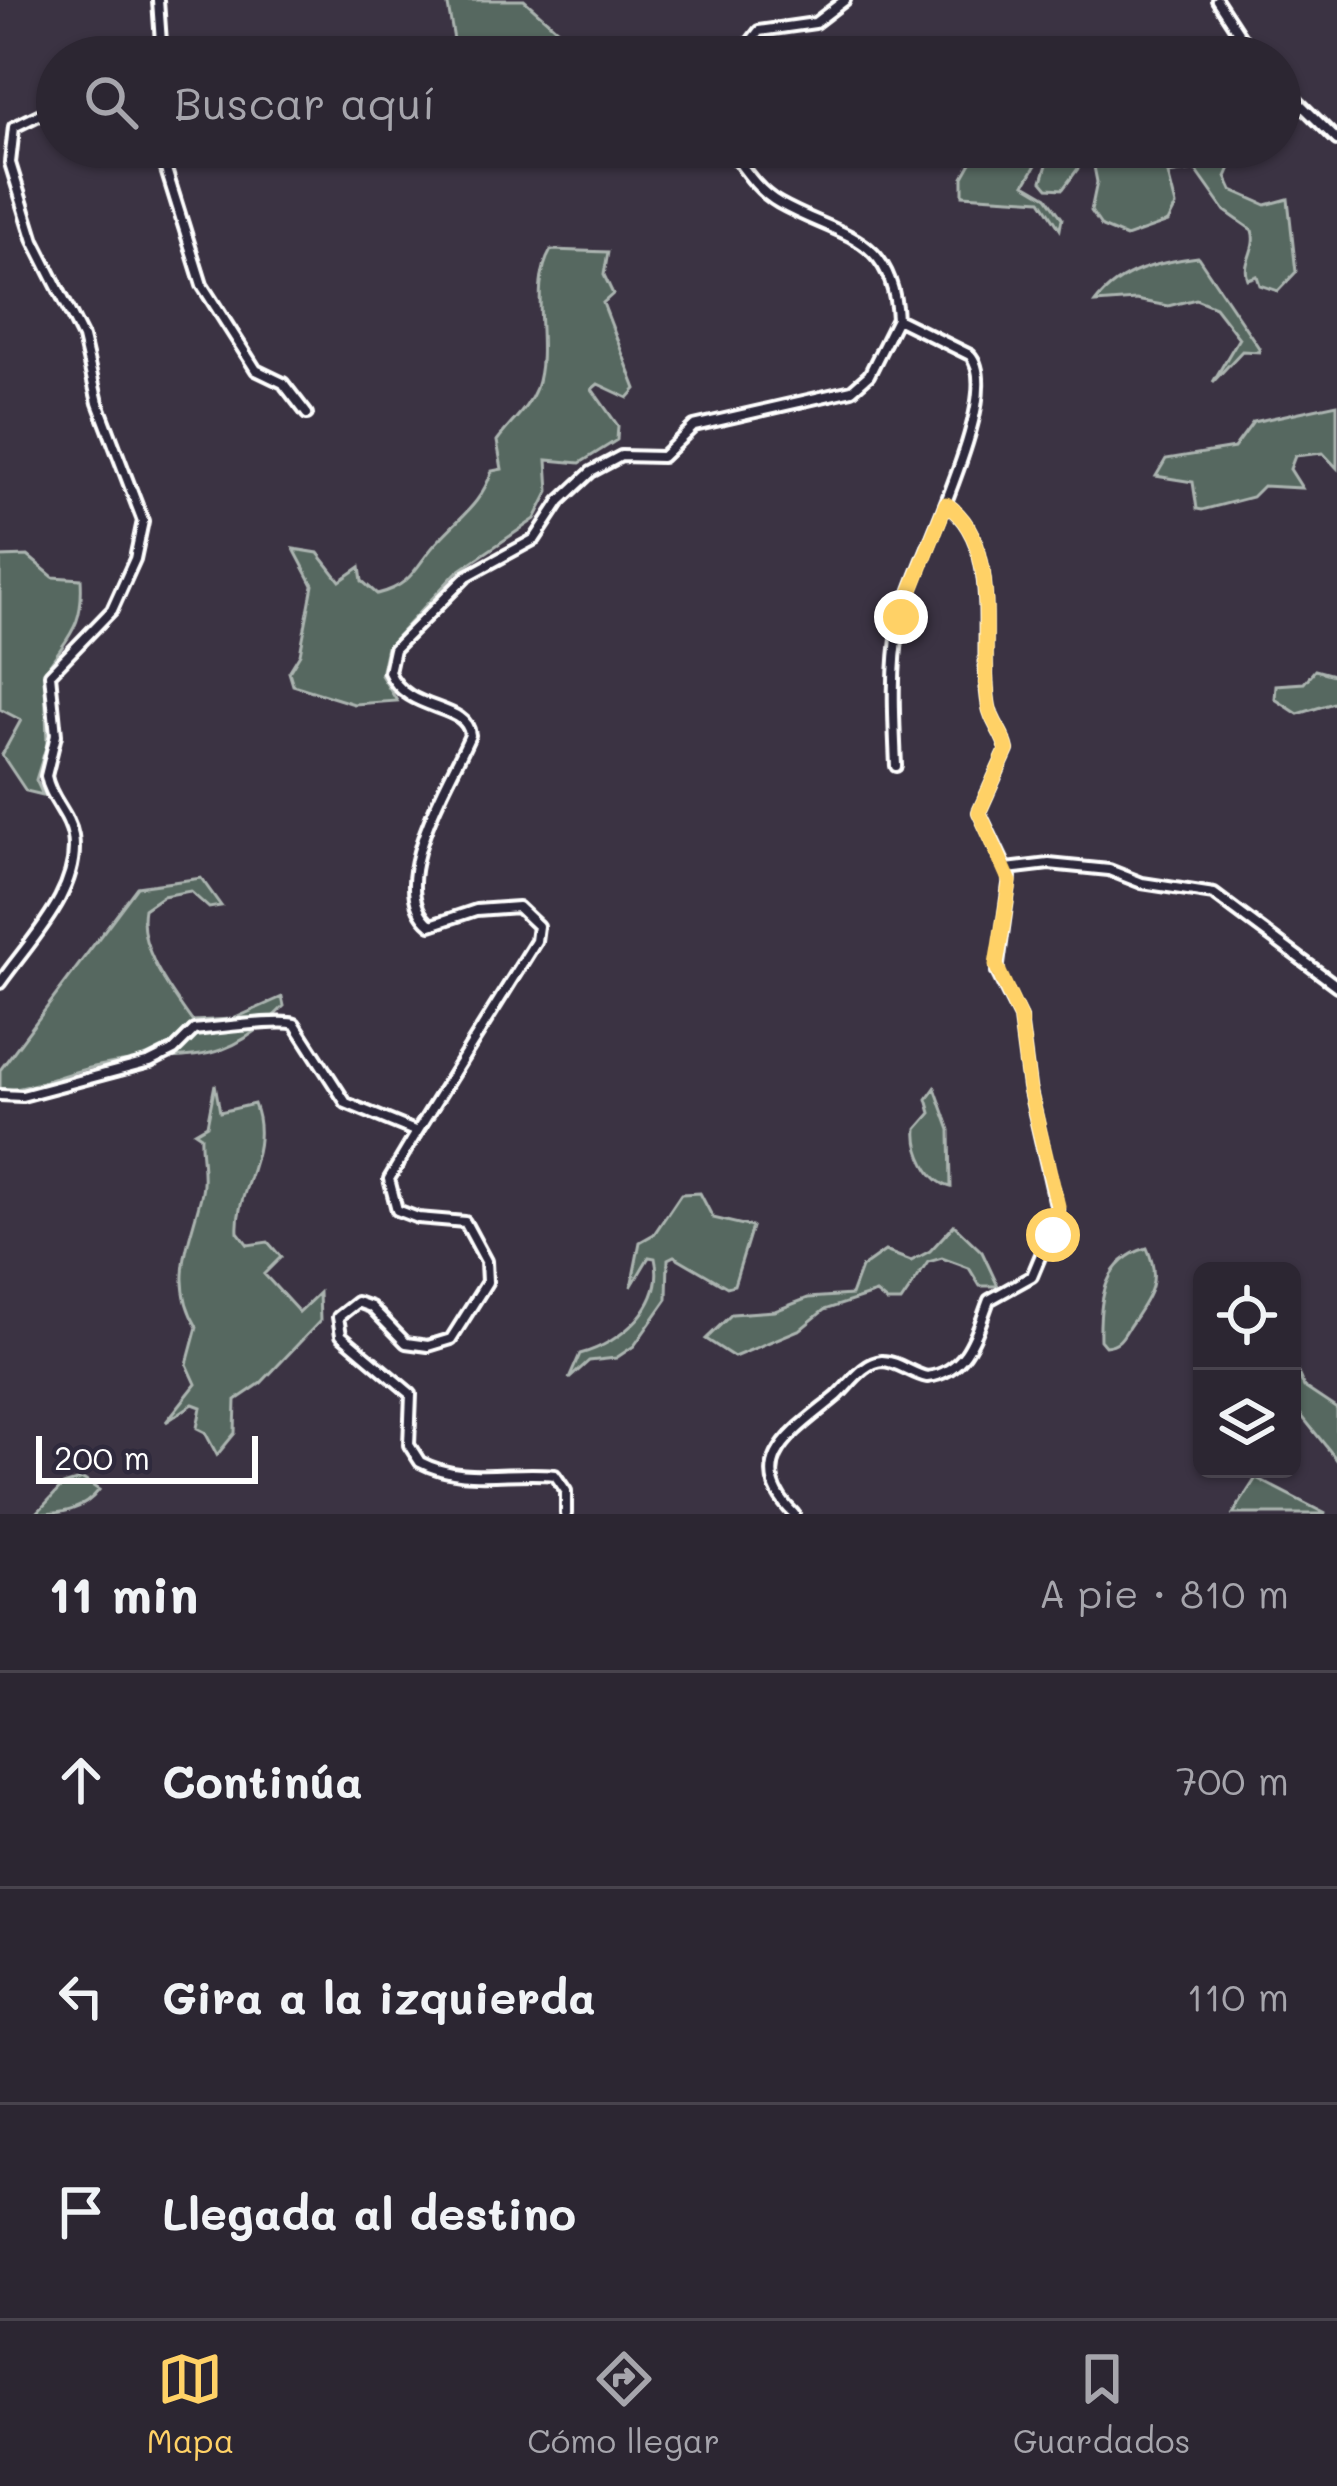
<!DOCTYPE html>
<html lang="es">
<meta charset="utf-8">
<style>
body{margin:0;font-family:Mali,sans-serif;background:#342e3a;color:#f1f3f6}
.controls{position:absolute;right:36px;bottom:36px;display:grid;overflow:hidden;border-radius:18px;box-shadow:0 3px 9px #0004}
.controls button{width:108px;height:108px;display:grid;place-items:center;padding:0;border:0;border-bottom:3px solid #48434d;background:#2c2632;color:#f1f3f6;font:60px sans-serif}
.scale{position:absolute;left:36px;bottom:30px;width:222px;box-sizing:border-box;padding-left:12px;border:6px solid #fff;border-top:0;font-size:33px;line-height:42px;white-space:nowrap;color:#fff;-webkit-text-stroke:9px #2f2a3d;paint-order:stroke}
.stop{position:absolute;width:36px;height:36px;margin:-27px;border:9px solid #ffd166;border-radius:50%;background:#fff}
.stop.end{background:#ffd166;border-color:#fff;box-shadow:0 3px 12px #0008}
.list{margin:0;padding:0;list-style:none}
h2{display:flex;justify-content:space-between;align-items:center;height:156px;margin:0;padding:0 48px;font-size:51px}
h2 small{font-size:39px;font-weight:400;color:#a6a5ac}
.list li{display:grid;grid-template-columns:78px 1fr auto;gap:36px;align-items:center;box-sizing:border-box;height:216px;padding:0 48px;border-top:3px solid #48434d}
.list b{display:block;font-size:45px;white-space:nowrap}
.list em{font-size:39px;font-style:normal;color:#a6a5ac}
.icon{flex:none;width:66px;height:66px;fill:none;stroke:currentColor;stroke-width:2;stroke-linecap:round;stroke-linejoin:round}
.map{position:relative;flex:none;width:1337px;height:1514px;overflow:hidden}
.search{position:absolute;background:#2c2632;box-shadow:0 3px 9px #0004;left:36px;right:36px;top:36px;height:132px;display:flex;align-items:center;gap:30px;box-sizing:border-box;padding:0 42px;border-radius:66px;color:#a6a5ac;font-size:45px}
.sheet{height:804px;background:#2c2632}
nav{display:flex;justify-content:space-around;align-items:center;box-sizing:border-box;height:168px;border-top:3px solid #48434d;background:#2c2632;font-size:33px;color:#a6a5ac}
nav a{display:grid;justify-items:center;gap:6px}
nav .on{color:#ffd166}
.map>svg:first-child{display:block}
.green{fill:#576860;stroke:#abb4b0;stroke-width:3}
.lines{fill:none;stroke-linecap:round;stroke-linejoin:round}
.street-casing{stroke:#fff;stroke-width:16}
.street{stroke:#2f2a3d;stroke-width:8}
.route{stroke:#ffd166;stroke-width:15}
</style>
<div class="map">
<svg width="1337" height="1514" viewBox="0 0 1337 1514">
<rect width="100%" height="100%" fill="#3b3343"/>
<filter id="ink" filterUnits="userSpaceOnUse"><feTurbulence type="fractalNoise" baseFrequency=".00833" numOctaves="2"/><feDisplacementMap in="SourceGraphic" scale="24" xChannelSelector="R" yChannelSelector="G"/><feConvolveMatrix kernelMatrix="1 2 1 2 8 2 1 2 1" color-interpolation-filters="sRGB"/></filter>
<g filter="url(#ink)">
<!-- green -->
<path class="green" d="M447 0H524L566 37 546 57H457Z
M980 147H1239L1226 177 1232 190 1266 205 1288 199 1296 272 1278 291 1260 285 1257 276 1248 279C1241 262 1258 250 1252 230L1225 211 1196 170 1168 174 1176 206 1168 222 1126 237 1102 227 1091 211 1097 182 1091 151 1063 189 1048 188 1042 181 1049 158 1044 151 1025 184 1047 197 1062 218 1060 229 1041 200 963 195V177Z
M551 250 608 252 604 275 613 294 603 303 636 389 628 398 598 384 592 389 618 426 617 440 580 463 547 460 549 491 535 519 456 573 387 647 381 675 397 701 354 704 293 685 289 672 300 654 313 585 294 549 318 553 340 581 360 567 362 581 377 594C415 585 416 563 440 539 463 514 480 505 492 471L502 469 497 441C510 423 528 409 536 388 551 345 528 289 551 250Z
M1198 257 1259 348V352L1242 351 1213 382 1239 338 1215 307 1196 299 1168 306 1136 300 1095 303C1120 270 1160 262 1198 257Z
M1337 404V468L1323 453 1295 456 1290 469 1302 488 1263 486 1252 497 1202 510 1197 509 1193 482 1156 476 1166 459 1234 448 1253 422Z
M28 556 53 577 81 579C84 628 68 635 45 672L47 744 36 780 43 795 26 791 2 755 21 720 0 709V557Z
M1315 670 1337 676V702L1298 714 1275 699 1276 685 1304 683Z
M201 878 221 906 209 908 190 891 163 896 144 909C137 948 170 990 192 1021L233 1019 282 997 284 1006C214 1077 184 1047 99 1066 66 1072 32 1089 0 1091V1070L137 887Z
M215 1084 220 1112 254 1104C273 1152 235 1191 238 1232L248 1245 268 1242 281 1257 264 1274 299 1312 319 1293 320 1321 261 1383 236 1400 235 1433 217 1455 205 1432 197 1428 201 1407 193 1404 166 1422 196 1384 187 1364 197 1327C168 1280 191 1241 202 1192 206 1174 200 1154 201 1136L195 1132 207 1125Z
M935 1088 950 1130 951 1187C929 1182 915 1151 917 1129L931 1113 927 1099Z
M700 1193 713 1218 752 1227 734 1285 727 1287 674 1256 668 1259 667 1299 634 1346 616 1358 589 1361 569 1379 580 1354C621 1343 666 1305 655 1258L649 1257 631 1287 640 1242 654 1234 681 1194Z
M954 1225 982 1252 998 1286H980L969 1268 942 1258 928 1262 901 1302H887L876 1293 824 1310 801 1329 734 1357 706 1339 732 1314 775 1311 808 1298 851 1295 861 1268 885 1251 911 1261 930 1251Z
M1147 1248C1161 1279 1151 1295 1133 1321 1123 1334 1123 1344 1105 1346L1100 1340C1099 1299 1104 1260 1147 1248Z
M1292 1359 1304 1387 1337 1409V1460L1292 1404Z
M1256 1478 1326 1514H1233Z
M83 1479 99 1490C83 1511 61 1514 36 1514L63 1485Z"/>
<g class="lines">
<!-- street casing -->
<g class="street-casing">
<path id="street" d="M158 0 162 57
M1217 0 1254 57
M739 57 759 31 815 23 845 0
M1280 84 1337 140
M159 147 202 285 256 370 283 383 307 414
M896 766C894 719 891 672 899 626 910 573 1007 395 970 355L897 319
M1007 869 1049 864 1109 870 1142 883 1214 894 1337 986
M0 983C29 941 82 890 73 836 69 813 50 799 46 776L56 735 50 674 112 610 135 559 143 521 98 403 83 338 34 241 10 163 14 127 57 106
M0 1095 22 1096 150 1062 174 1050 194 1030C213 1028 282 1019 295 1024L346 1103 417 1132 389 1179 397 1210 418 1218 465 1222 486 1261 487 1282 451 1339 428 1346 406 1343 371 1307 357 1302 338 1317 341 1335 411 1394 409 1445 420 1462C464 1485 508 1470 555 1475L566 1491V1514
M417 1132 536 941 538 926 518 907 476 910 431 925C382 887 452 778 470 735 467 702 407 714 389 672L394 649 467 576 535 539 560 501 591 472 621 456 662 457 694 426 852 390 869 375 897 319C893 233 839 237 779 203 756 190 743 167 728 147
M794 1514C740 1461 798 1429 837 1396 849 1385 864 1362 882 1361 897 1361 912 1374 927 1377 968 1372 977 1332 989 1300L1032 1276 1058 1214 1029 1087 1020 1018 997 972 1010 877 979 812 1007 750C1004 734 992 723 989 707 977 645 1005 545 946 504"/>
</g>
<!-- street -->
<use href="#street" class="street"/>
</g>
</g>
<g class="lines" filter="url(#ink)">
<!-- route -->
<path class="route" d="M901 617 946 504C1005 544 978 646 989 707 992 723 1004 734 1007 750L979 812 1010 882 996 965 1020 1018 1029 1087 1058 1206 1053 1235"/>
</g>
</svg>
<div class="controls">
<button><svg class="icon" aria-label="locate" viewBox="0 0 24 24"><circle cx="12" cy="12" r="6"/><path d="M12 2v4M12 18v4M2 12h4M18 12h4"/></svg></button>
<button><svg class="icon" aria-label="layers" viewBox="0 0 24 24"><path d="M12 4l9 5-9 5-9-5zM3 14l9 5 9-5"/></svg></button>
</div>
<div class="scale">200 m</div>
<div class="stop" style="left:1053px;top:1235px"></div>
<div class="stop end" style="left:901px;top:617px"></div>
<div class="search"><svg class="icon" aria-label="search" viewBox="0 0 24 24"><circle cx="10" cy="10" r="6"/><path d="M15 15l6 6"/></svg>Buscar aquí</div>
</div>
<section class="sheet">
<h2>11 min<small>A pie · 810 m</small></h2>
<ul class="list">
<li><svg class="icon" aria-label="ahead" viewBox="0 0 24 24"><path d="M12 20V5M6 11l6-6 6 6"/></svg><div><b>Continúa</b></div><em>700 m</em></li>
<li><svg class="icon" aria-label="left" viewBox="0 0 24 24"><path d="M17 20v-9H6M10 6l-5 5 5 5"/></svg><div><b>Gira a la izquierda</b></div><em>110 m</em></li>
<li><svg class="icon" aria-label="arrive" viewBox="0 0 24 24"><path d="M6 21V4h12l-3 4 3 4H6"/></svg><div><b>Llegada al destino</b></div></li>
</ul>
</section>
<nav>
<a class="on"><svg class="icon" aria-label="map" viewBox="0 0 24 24"><path d="M3 6l6-2 6 2 6-2v14l-6 2-6-2-6 2zM9 4v14M15 6v14"/></svg>Mapa</a>
<a><svg class="icon" aria-label="directions" viewBox="0 0 24 24"><path d="M12 3l9 9-9 9-9-9zM9 14v-3h6M13 9l2 2-2 2"/></svg>Cómo llegar</a>
<a><svg class="icon" aria-label="saved" viewBox="0 0 24 24"><path d="M7 4h10v16l-5-4-5 4z"/></svg>Guardados</a>
</nav>
